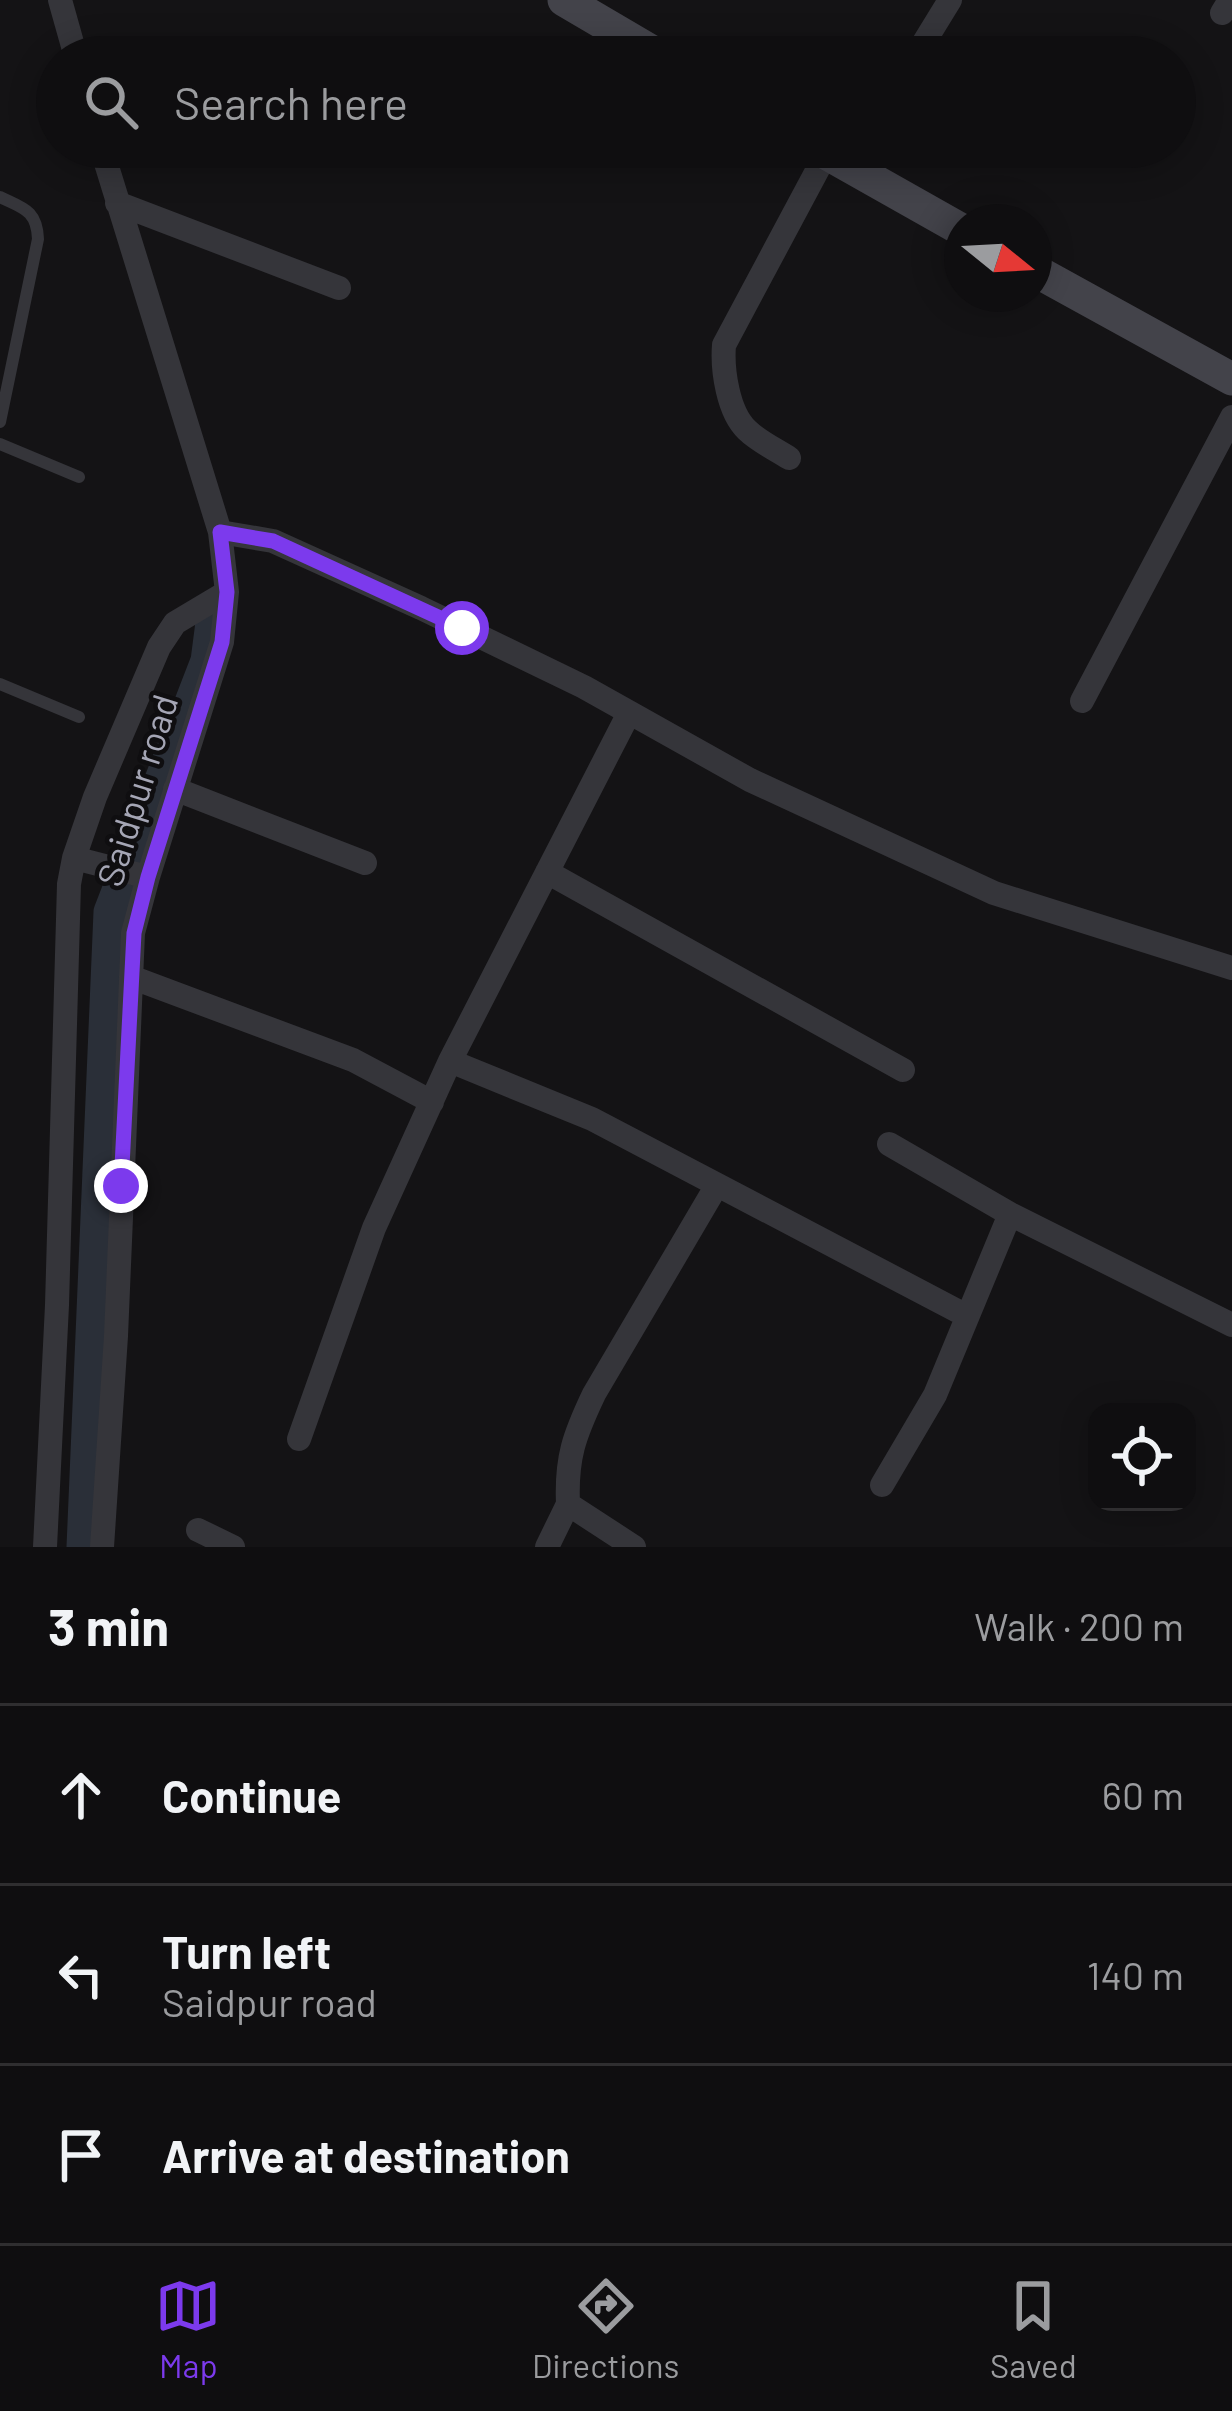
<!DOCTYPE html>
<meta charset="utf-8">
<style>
body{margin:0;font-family:Barlow,sans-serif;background:#1d1c1e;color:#f1f3f6}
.controls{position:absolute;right:36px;bottom:36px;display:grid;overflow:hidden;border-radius:24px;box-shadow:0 6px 30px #0003}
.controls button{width:108px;height:108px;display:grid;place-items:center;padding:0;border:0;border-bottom:3px solid #2f2e30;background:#0f0e10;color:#f1f3f6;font:60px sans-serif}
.compass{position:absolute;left:944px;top:204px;width:108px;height:108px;border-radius:50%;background:#0f0e10;box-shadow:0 6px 30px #0003;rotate:108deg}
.stop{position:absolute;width:36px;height:36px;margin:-27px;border:9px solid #7c3aed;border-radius:50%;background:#fff}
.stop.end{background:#7c3aed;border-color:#fff;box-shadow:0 3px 12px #0008}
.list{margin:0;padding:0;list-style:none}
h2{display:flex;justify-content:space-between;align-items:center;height:156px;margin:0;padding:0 48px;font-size:51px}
h2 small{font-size:39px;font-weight:400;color:#9b9c9f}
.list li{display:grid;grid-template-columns:78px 1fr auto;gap:36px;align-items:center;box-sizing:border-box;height:180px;padding:0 48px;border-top:3px solid #2f2e30}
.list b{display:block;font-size:45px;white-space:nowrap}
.list p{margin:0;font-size:39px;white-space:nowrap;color:#9b9c9f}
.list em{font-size:39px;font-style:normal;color:#9b9c9f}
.icon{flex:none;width:66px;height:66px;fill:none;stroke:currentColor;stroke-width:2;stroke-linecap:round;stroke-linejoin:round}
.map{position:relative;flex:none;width:1232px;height:1547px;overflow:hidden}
.search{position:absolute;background:#0f0e10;box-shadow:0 6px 30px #0003;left:36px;right:36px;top:36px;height:132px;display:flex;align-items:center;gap:30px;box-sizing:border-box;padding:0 42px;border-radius:66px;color:#9b9c9f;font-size:45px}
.sheet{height:696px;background:#0f0e10}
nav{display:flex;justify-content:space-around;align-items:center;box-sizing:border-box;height:168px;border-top:3px solid #2f2e30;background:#0f0e10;font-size:33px;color:#9b9c9f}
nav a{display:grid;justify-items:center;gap:6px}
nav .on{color:#7c3aed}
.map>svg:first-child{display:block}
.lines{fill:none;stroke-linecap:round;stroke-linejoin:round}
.canal{stroke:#2a2f38;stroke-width:33}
.service{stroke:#35353a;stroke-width:12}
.minor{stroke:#35353a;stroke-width:24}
.secondary{stroke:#43434a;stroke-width:33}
.route{stroke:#7c3aed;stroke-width:15}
.labels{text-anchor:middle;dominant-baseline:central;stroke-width:9;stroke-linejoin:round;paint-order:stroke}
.street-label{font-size:36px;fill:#a5a6b5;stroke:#0f0e10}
</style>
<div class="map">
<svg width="1232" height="1547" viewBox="0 0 1232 1547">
<rect width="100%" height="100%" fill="#141315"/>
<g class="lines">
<!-- canal -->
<path class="canal" d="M83 1547 110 912 207 661 214 607"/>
<!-- service -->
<path class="service" d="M0 197C23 208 37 210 38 239L0 422
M0 444 79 477
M0 684 79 717"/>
<!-- minor -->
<path class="minor" d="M60 0 76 57
M1222 13 1230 0
M915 57 950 0
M101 147 220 532 227 592 222 642 148 877 133 933 116 1336 102 1547
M117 203 339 288
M789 458C775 449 758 441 747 430 728 412 722 370 724 345L826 154
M220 532 273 541 421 608 584 687 750 780 994 893 1232 968
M1082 701 1232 417
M175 789 365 863
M74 858 148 877
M547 872 903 1070
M131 977 353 1060 432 1102
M450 1061 592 1119 967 1316
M889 1144 1010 1214 1232 1325
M299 1439 374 1228 450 1061 629 713
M882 1485 935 1395 1010 1214
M568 1504C566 1458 574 1436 594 1394L717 1185
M198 1530 233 1547
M45 1547 57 1305 69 884 74 858 95 797 159 647 175 623 227 592
M547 1547 568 1504 634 1547"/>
<!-- secondary -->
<path class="secondary" d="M564 0 661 57
M815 147 962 230
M1034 270 1232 379"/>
</g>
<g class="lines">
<!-- route -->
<path class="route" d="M121 1186 134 933 148 877 222 642 227 592 220 532 273 541 462 628"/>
</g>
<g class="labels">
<!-- street labels -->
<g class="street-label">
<text transform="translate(136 790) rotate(-73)">Saidpur road</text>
</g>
</g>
</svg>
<div class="controls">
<button><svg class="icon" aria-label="locate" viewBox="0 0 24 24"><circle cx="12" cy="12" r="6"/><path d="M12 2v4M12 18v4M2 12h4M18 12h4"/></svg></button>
</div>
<svg class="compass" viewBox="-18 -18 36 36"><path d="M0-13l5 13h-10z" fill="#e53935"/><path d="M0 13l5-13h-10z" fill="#9b9c9f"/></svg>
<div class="stop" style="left:462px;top:628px"></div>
<div class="stop end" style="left:121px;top:1186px"></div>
<div class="search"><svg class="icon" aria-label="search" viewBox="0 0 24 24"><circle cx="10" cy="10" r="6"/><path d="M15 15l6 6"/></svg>Search here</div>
</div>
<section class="sheet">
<h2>3 min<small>Walk · 200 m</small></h2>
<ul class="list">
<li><svg class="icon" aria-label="ahead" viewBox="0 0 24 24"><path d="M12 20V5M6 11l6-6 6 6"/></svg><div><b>Continue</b></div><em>60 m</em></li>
<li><svg class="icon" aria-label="left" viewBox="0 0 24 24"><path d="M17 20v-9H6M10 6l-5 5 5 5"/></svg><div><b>Turn left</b><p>Saidpur road</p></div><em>140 m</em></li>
<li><svg class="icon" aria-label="arrive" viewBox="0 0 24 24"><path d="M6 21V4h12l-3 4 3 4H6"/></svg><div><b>Arrive at destination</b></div></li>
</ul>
</section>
<nav>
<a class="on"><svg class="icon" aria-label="map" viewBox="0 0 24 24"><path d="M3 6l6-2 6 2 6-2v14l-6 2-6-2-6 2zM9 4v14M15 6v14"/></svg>Map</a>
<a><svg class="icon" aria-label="directions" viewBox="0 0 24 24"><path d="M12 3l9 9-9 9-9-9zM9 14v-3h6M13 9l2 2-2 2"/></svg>Directions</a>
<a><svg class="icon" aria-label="saved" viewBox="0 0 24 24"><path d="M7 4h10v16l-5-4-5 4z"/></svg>Saved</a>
</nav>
